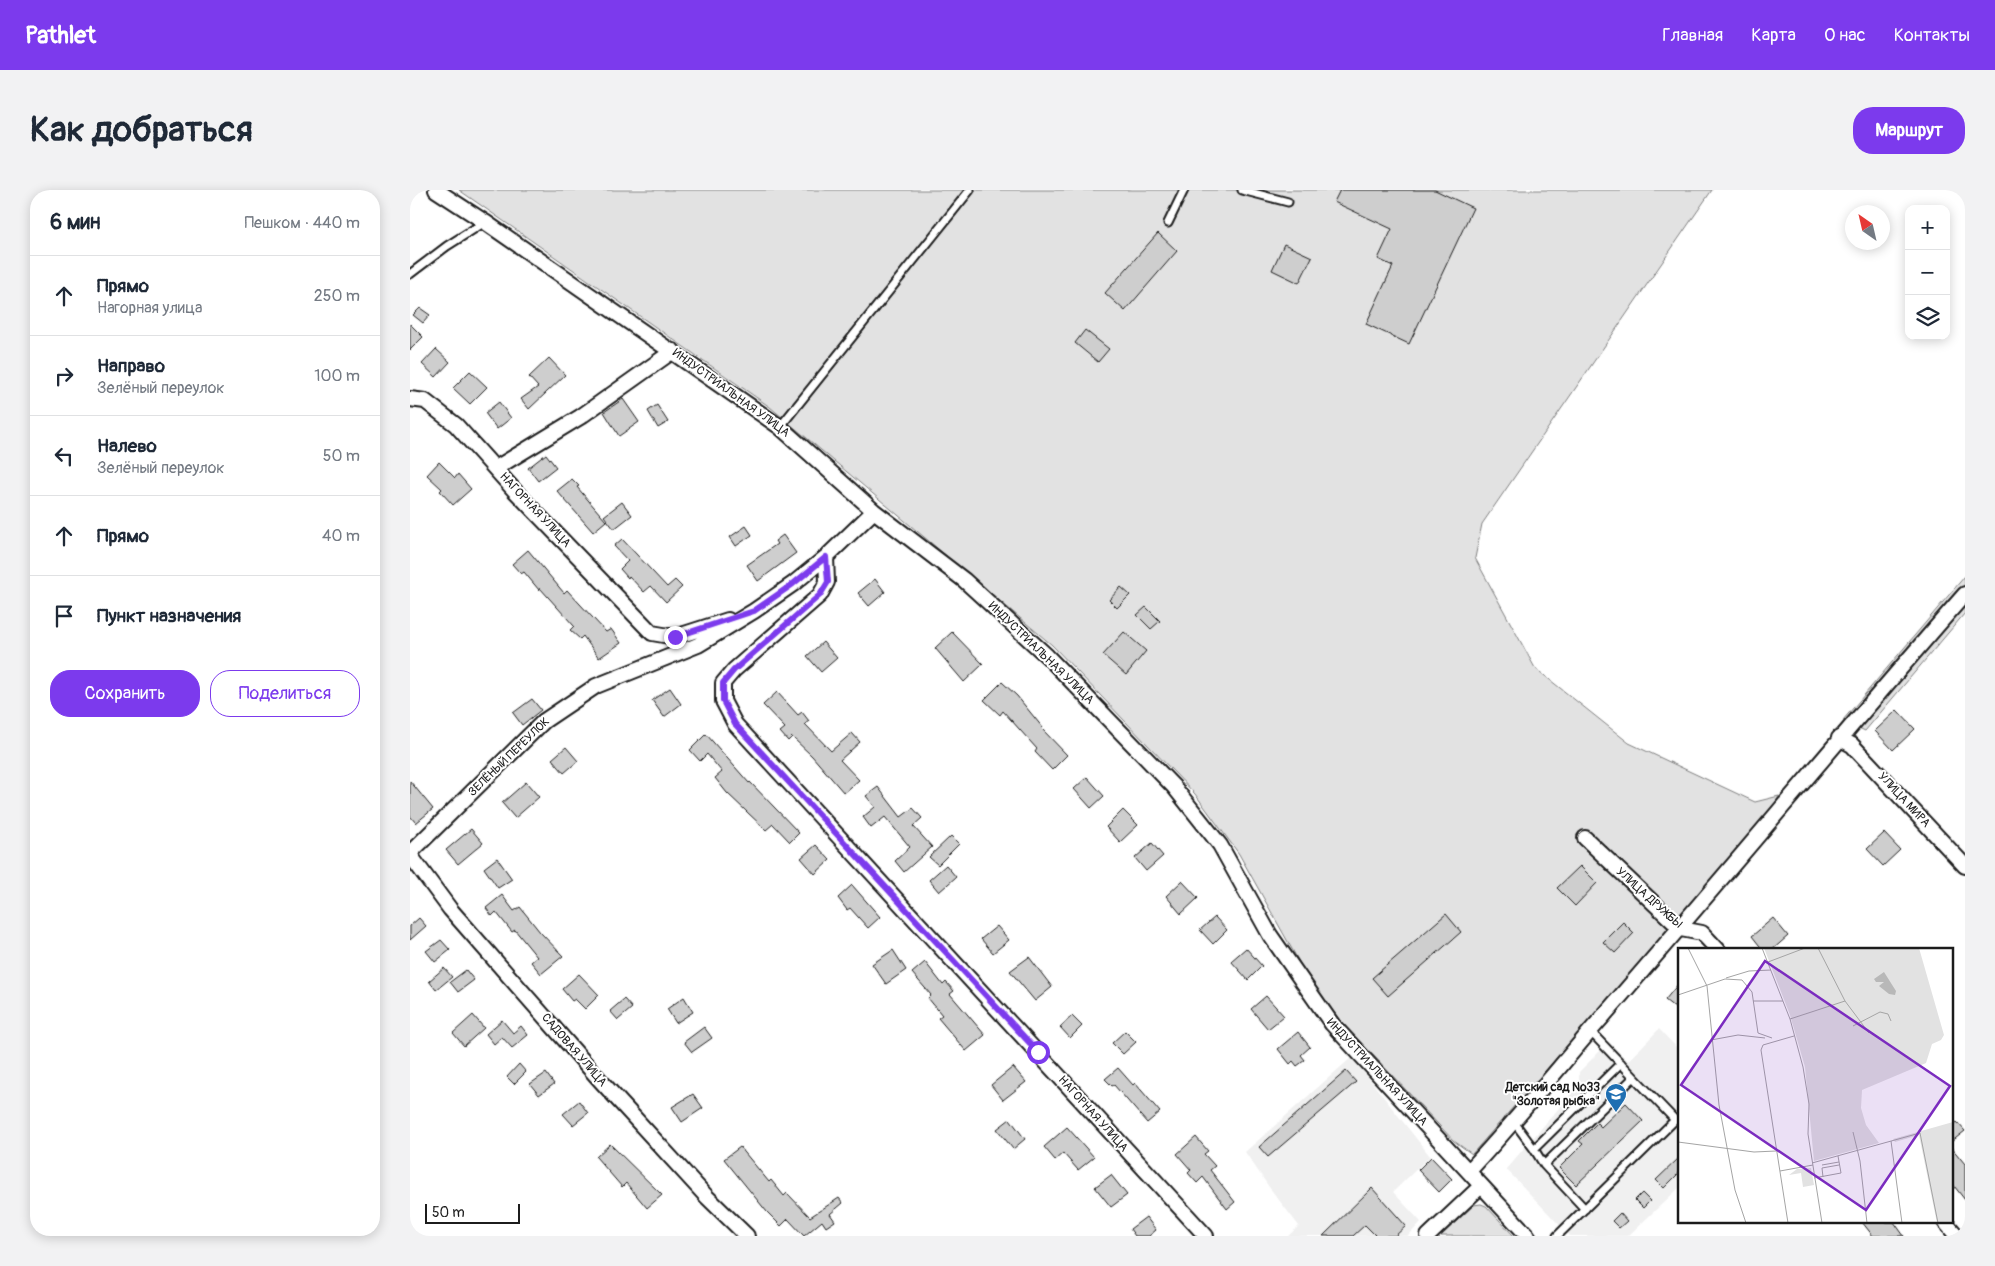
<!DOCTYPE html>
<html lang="ru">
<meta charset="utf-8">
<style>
body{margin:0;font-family:Pangolin,sans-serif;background:#f2f2f3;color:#1f2937}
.controls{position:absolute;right:15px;top:15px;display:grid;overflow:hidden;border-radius:10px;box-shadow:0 2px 12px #0003}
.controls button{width:45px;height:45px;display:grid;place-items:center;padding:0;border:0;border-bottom:1px solid #e0e1e3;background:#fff;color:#1f2937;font:25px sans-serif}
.compass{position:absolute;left:1435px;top:15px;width:45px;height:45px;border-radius:50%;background:#fff;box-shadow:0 2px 12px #0003;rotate:326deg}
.scale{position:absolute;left:15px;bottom:12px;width:95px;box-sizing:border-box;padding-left:5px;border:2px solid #1c1c1c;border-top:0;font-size:14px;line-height:18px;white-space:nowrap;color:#1c1c1c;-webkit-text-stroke:4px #fff;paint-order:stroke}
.stop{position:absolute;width:15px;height:15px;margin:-11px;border:4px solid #7c3aed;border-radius:50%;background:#fff}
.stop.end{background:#7c3aed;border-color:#fff;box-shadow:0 1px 5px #0008}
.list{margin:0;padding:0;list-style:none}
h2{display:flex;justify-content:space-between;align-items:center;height:65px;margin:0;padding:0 20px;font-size:21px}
h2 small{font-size:16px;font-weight:400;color:#747a83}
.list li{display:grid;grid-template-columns:32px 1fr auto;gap:15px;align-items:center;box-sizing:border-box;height:80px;padding:0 20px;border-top:1px solid #e0e1e3}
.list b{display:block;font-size:19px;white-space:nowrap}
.list p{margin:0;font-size:16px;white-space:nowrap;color:#747a83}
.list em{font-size:16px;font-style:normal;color:#747a83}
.actions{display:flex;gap:10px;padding:15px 20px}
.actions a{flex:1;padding:11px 0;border:1px solid #7c3aed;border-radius:20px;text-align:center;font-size:18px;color:#7c3aed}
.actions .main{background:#7c3aed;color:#fff}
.icon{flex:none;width:28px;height:28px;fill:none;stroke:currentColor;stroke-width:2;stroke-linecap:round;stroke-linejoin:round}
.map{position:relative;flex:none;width:1555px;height:1046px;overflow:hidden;border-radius:20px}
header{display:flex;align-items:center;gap:30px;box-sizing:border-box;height:70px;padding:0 25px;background:#7c3aed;color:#fff}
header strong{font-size:24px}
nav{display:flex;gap:28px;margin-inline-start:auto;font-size:18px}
.intro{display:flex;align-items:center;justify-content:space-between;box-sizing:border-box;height:120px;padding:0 30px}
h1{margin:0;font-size:35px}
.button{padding:12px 22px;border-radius:20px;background:#7c3aed;color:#fff;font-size:18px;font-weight:700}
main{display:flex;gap:30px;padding:0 30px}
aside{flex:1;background:#fff;border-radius:20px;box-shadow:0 2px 12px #0003}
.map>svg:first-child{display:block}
.built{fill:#f0f0f0}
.green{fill:#e2e2e2;stroke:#7f7f7f}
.building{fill:#cecece;stroke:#1c1c1c}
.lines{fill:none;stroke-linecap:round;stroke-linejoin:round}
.service-casing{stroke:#1c1c1c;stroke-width:11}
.minor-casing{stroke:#1c1c1c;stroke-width:18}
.service{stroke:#fff;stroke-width:7}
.minor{stroke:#fff;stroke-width:14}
.route{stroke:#7c3aed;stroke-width:6}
.labels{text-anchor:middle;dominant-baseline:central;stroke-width:4;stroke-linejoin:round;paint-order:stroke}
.street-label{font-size:12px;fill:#1c1c1c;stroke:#fff}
.poi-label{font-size:12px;font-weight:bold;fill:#1c1c1c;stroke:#fff;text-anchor:end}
.inset-road{fill:none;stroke:#a4a4a4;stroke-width:1}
.view{fill:#7b2cbf;fill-opacity:0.15;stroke:#7b2cbf;stroke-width:2.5}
.inset-edge{fill:none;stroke:#1c1c1c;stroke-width:2.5}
</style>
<header>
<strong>Pathlet</strong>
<nav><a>Главная</a><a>Карта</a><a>О нас</a><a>Контакты</a></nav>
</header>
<div class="intro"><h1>Как добраться</h1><a class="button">Маршрут</a></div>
<main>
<aside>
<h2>6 мин<small>Пешком · 440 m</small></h2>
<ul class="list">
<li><svg class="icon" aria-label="ahead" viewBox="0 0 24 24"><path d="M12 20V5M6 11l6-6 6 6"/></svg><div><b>Прямо</b><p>Нагорная улица</p></div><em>250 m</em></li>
<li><svg class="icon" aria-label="right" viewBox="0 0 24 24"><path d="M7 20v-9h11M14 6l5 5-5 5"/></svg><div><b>Направо</b><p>Зелёный переулок</p></div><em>100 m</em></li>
<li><svg class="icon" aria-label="left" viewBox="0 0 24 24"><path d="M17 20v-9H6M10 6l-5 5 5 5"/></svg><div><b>Налево</b><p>Зелёный переулок</p></div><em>50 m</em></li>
<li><svg class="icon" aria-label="ahead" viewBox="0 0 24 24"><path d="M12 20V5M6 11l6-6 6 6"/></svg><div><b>Прямо</b></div><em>40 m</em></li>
<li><svg class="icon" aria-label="arrive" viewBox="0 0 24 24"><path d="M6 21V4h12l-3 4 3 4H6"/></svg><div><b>Пункт назначения</b></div></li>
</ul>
<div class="actions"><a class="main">Сохранить</a><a>Поделиться</a></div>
</aside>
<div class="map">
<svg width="1555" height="1046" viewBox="0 0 1555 1046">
<rect width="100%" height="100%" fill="#fff"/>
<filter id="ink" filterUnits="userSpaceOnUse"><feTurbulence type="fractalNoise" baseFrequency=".02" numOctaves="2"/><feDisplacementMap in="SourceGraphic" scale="10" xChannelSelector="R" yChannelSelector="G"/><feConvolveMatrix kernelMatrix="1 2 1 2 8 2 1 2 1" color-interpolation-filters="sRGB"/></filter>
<g filter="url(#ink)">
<!-- built -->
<path class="built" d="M1249 839 1269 860V998L1218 1046H1160L1096 979 1169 895V882L1199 852 1218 871Z
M942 867 1020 966 983 1002 1011 1032 998 1046H878L889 1036 859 997 835 962Z"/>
<!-- green -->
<path class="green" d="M49 0H1302L1072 334 1065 368 1125 478 1219 553 1345 612 1369 606 1357 629 1062 964 1044 951 931 831 902 795 829 664 785 604 642 455 360 217Z
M1555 386V423L1455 541 1433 530Z
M1071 1014 1076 1016 1104 1046H1031L1064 1015Z"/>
<!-- building -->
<path class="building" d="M930 0H1025L1063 18 999 154 956 134 983 76 968 69 982 39 924 12Z
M748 43 767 61 715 121 695 103Z
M874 54 902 67 889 93 862 80Z
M10 118 20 125 13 133 3 125Z
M0 134 13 147 0 160Z
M675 140 699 159 688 172 665 153Z
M26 159 40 172 26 187 12 174Z
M139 168 155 185 119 219 111 209 128 197 119 187Z
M60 181 77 197 60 214 43 198Z
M213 209 229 232 209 246 194 222Z
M89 212 101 228 87 239 75 223Z
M247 215 258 232 248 238 238 221Z
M136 264 146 277 128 291 118 278Z
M29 272 45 288 48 284 61 299 43 315 30 301 32 299 17 285Z
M162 289 169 296 167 297 196 331 183 342 147 301Z
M212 312 222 325 204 339 194 326Z
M336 336 342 345 326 356 320 347Z
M373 345 386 363 348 391 337 375 367 354 365 351Z
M212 349 257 397 265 390 272 397 256 412 241 396 234 402 219 386 218 388 210 379 218 371 204 356Z
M118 360 154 403 157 400 196 442 201 439 211 453 189 468 173 446 170 449 160 440 164 436 130 398 129 400 114 382 111 384 102 374Z
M465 389 475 402 459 416 448 403Z
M711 397 720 405 707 418 699 410Z
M736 417 750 431 741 439 727 425Z
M542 442 573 474 554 492 525 458Z
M714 442 736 461 716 485 693 465Z
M413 452 427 468 411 482 397 466Z
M592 492 607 506 633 538 632 539 657 565 642 580 625 562 627 559 593 521 590 525 574 510Z
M260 498 271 514 254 527 242 510Z
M367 502 388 525 392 522 399 531 395 534 421 561 442 543 450 552 430 570 449 590 434 603 402 566 382 547 378 551 370 542 375 538 353 515Z
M122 509 131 520 112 535 103 523Z
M1487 520 1505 539 1483 560 1465 541Z
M296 544 339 593 340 592 389 643 380 652 363 634 356 640 317 603 305 588 312 582 297 564 290 571 280 560Z
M156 557 168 571 154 583 142 569Z
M677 587 694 606 681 618 664 599Z
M0 591 23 619 6 633 0 626Z
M116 592 129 607 105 628 92 613Z
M468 597 491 627 503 618 512 628 503 636 522 657 494 682 485 671 500 657 475 627 461 638 453 627 465 617 456 606Z
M713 620 728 635 710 652 696 637Z
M61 639 73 653 48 674 36 660Z
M1474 643 1490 660 1473 676 1457 659Z
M541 646 549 654 528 675 519 667Z
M742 653 753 666 736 681 725 668Z
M406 655 420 670 405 684 391 668Z
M87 668 102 689 88 698 74 678Z
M536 675 546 687 529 702 519 690Z
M1170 676 1187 693 1165 716 1147 698Z
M772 691 788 708 771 724 756 706Z
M442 695 470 727 458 738 440 718 437 720 428 708Z
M92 705 104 721 110 717 130 742 153 766 131 784 121 772 127 767 105 740 102 742 86 722 82 726 76 718Z
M1036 724 1051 742 978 806 962 788Z
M805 727 817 740 803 754 790 740Z
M9 728 16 736 0 750V736Z
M1363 728 1378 746 1362 760H1353L1342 746Z
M1213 732 1224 743 1205 763 1193 752Z
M587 736 599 750 583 763 571 749Z
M31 750 40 760 25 772 16 761Z
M836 758 852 776 838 790 821 771Z
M483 760 496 780 476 794 462 774Z
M619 767 642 797 625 811 600 781Z
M515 772 533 795 536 792 544 801 540 804 575 845 556 861 528 828 532 825 518 808 521 805 502 783Z
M34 778 42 787 26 800 19 791Z
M56 780 64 790 48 802 40 792Z
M169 784 189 805 175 819 165 809 162 811 152 799Z
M1269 793V821L1255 810Z
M856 806 874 826 858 839 841 819Z
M274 807 283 822 266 833 257 819Z
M214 809 222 818 208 830 200 821Z
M63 825 74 838 54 856 43 843Z
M662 826 672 836 660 848 650 837Z
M92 830 103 843 111 836 118 845 102 858 92 847 84 854 76 844Z
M294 837 302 848 282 862 274 852Z
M715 841 726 852 713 864 702 853Z
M888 842 900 857 891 865 895 870 887 876 883 871 880 874 868 859Z
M109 874 116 882 104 894 97 887Z
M603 877 616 892 593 910 581 895Z
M708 878 723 895 725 893 750 922 737 933 704 895 702 896 695 889Z
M936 881 946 892 858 967 849 957Z
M136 883 144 894 129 905 120 894Z
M283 904 293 918 272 932 262 917Z
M169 911 178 923 163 935 153 924Z
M1216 913 1233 931 1166 995 1149 978 1173 954 1169 951 1187 933 1191 937Z
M600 929 615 949 603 959 587 939Z
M1547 932 1555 941 1541 952V936Z
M657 937 684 967 668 980 653 963 645 970 634 957Z
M786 947 798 961 794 964 805 976 800 980 825 1012 817 1019 793 987 787 993 778 983 781 980 767 964Z
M200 954 252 1005 237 1018 216 993 212 997 186 967Z
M330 957 359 992 361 990 374 1006 377 1003 400 1027 429 1008 433 1013 420 1024 425 1031 416 1037 412 1031 394 1046 378 1029 371 1036 357 1022 314 969Z
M1541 957 1555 974V1010L1541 992Z
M1021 967 1042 989 1029 1002 1008 980Z
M1269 968V983L1254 998 1246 990Z
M701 985 717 1005 701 1017 685 997Z
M962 998 996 1036 985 1046H966L955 1035 943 1046H913Z
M1232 1003 1240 1011 1233 1018 1225 1010Z
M1210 1023 1217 1031 1209 1038 1202 1031Z
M736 1027 746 1040 739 1046H725L720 1039Z
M1452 1032H1484L1494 1046H1463Z"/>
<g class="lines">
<!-- service casing -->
<g class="service-casing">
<path id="service" d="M832 0 878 12
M758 33 774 0
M0 84 37 56 75 32
M370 237 560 0
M1104 932 1124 959 1134 975
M1124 959 1211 873
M1175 1019 1134 975 1224 887
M1147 1046 1265 930 1180 841"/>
</g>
<!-- minor casing -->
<g class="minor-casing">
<path id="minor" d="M26 0 75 32 370 237 464 321 554 390 637 466 764 597 810 655 860 745 922 834 1118 1046
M0 209 15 211 46 235 105 301 242 443 265 447 318 430
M86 278 170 227 263 161
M464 321 416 367 417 392 410 405 324 480 313 493V511L325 534 796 1046
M1429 548 1442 555 1555 676
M1175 648 1271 739 1292 743 1308 760
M0 663 134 531 186 496 288 455 344 421 383 394 416 367
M0 665 40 719 189 889 297 1007 337 1046
M1059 981C1102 935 1141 887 1182 839 1308 695 1429 548 1555 404
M1535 1032 1547 1046
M1018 1046 1071 996"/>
</g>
<!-- service -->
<use href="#service" class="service"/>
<!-- minor -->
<use href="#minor" class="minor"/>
</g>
</g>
<g class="lines" filter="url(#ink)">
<!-- route -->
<path class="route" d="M265 447 344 421 383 394 416 367 418 392 410 405 324 480 313 493V511L325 534 628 862"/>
</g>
<!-- icons -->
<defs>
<g id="school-pin" transform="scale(1.125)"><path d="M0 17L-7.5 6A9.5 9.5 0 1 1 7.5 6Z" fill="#1f6fb2" stroke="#fff"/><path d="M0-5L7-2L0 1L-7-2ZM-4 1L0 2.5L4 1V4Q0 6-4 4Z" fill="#fff"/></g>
</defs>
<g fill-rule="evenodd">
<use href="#school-pin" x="1206" y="904"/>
</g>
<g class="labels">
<!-- street labels -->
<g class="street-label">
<text transform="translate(321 203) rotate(36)">ИНДУСТРИАЛЬНАЯ УЛИЦА</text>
<text transform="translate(125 320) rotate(47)">НАГОРНАЯ УЛИЦА</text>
<text transform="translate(631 463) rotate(44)">ИНДУСТРИАЛЬНАЯ УЛИЦА</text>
<text transform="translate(99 567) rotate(-44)">ЗЕЛЁНЫЙ ПЕРЕУЛОК</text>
<text transform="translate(1494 610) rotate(47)">УЛИЦА МИРА</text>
<text transform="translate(1239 708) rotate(42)">УЛИЦА ДРУЖБЫ</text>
<text transform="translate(164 860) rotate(49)">САДОВАЯ УЛИЦА</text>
<text transform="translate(967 882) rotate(47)">ИНДУСТРИАЛЬНАЯ УЛИЦА</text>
<text transform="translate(683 924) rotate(48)">НАГОРНАЯ УЛИЦА</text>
</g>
<!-- poi labels -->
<g class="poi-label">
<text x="1190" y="897">Детский сад №33<tspan x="1190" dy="14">"Золотая рыбка"</tspan></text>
</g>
</g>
<!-- overview -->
<g transform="translate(1268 758)">
<rect width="275" height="275" fill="#fff"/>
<path d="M86 0H241L266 87 263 92 254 96 248 115 184 142 183 160 188 177 201 195 136 213 127 119 112 67ZM275 174V275H259L241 187 217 194 215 191ZM133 220 136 237 125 239 123 225 111 227 119 221Z" fill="#e2e2e2"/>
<path d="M206 24 218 43 217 47 211 46 201 38 206 34H198L196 31Z" fill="#b8b8b8"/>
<path class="inset-road" d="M10 0 29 38 41 157 57 242 68 275M84 0 112 71 125 119 131 156 130 186 144 275M140 0 167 53 191 85M90 14 127 0M48 30 71 23 93 22M0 47 47 31 64 32 74 44 80 85 94 90M75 53H105M112 71 167 53M175 78 202 64 210 66 213 73M33 92 60 87 87 90M175 184 182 213 189 275M213 193 224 275M0 194 76 204 98 203M134 215 242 185 260 275M144 217 161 214M102 223 135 217M145 229 144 220 161 217M136 230 163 225 160 208M110 275 83 102 85 97 116 88"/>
<path class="view" d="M87 13 272 138 188 262 3 137Z"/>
<rect width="275" height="275" class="inset-edge"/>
</g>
</svg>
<div class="controls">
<button>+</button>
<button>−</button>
<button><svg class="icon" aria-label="layers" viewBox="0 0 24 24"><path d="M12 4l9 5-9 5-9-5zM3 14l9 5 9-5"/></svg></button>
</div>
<svg class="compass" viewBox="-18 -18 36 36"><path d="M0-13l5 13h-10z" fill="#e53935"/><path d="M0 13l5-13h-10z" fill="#747a83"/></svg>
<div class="scale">50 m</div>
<div class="stop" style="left:628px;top:862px"></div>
<div class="stop end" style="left:265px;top:447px"></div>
</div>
</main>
